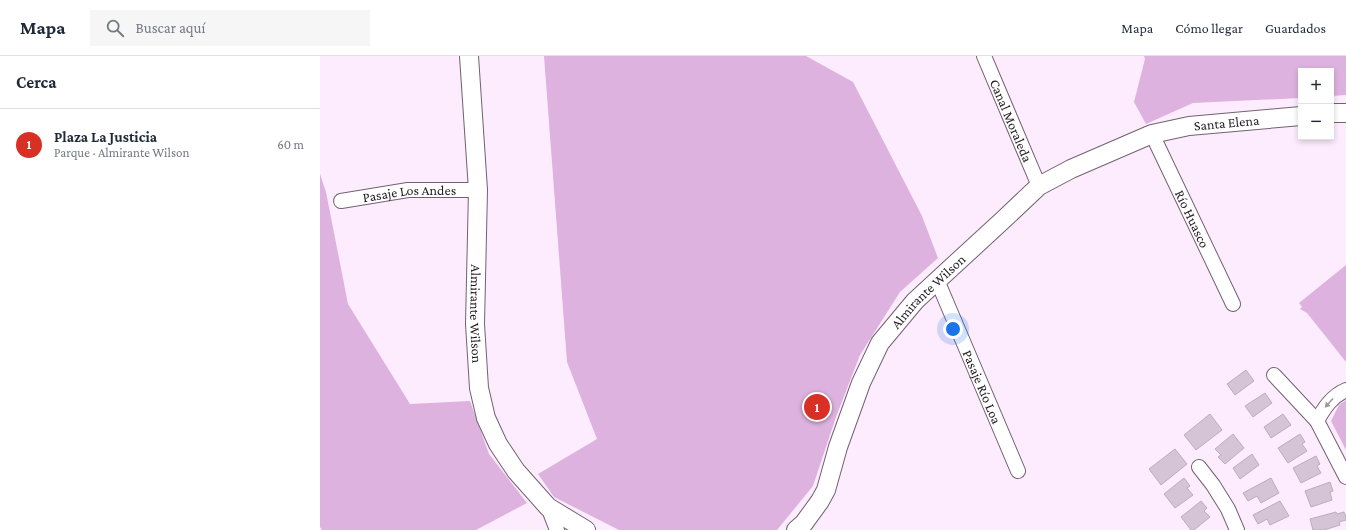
<!DOCTYPE html>
<html lang="es">
<head>
<meta charset="utf-8">
<style>
  body { margin:0; font-family:"Crimson Pro",serif; background:#f6f6f7; color:#1f2937 }
  .controls { position:absolute; right:12px; top:12px; display:grid; overflow:hidden; border-radius:0px; box-shadow:0 2px 6px #0003 }
  .controls button { width:36px; height:36px; display:grid; place-items:center; padding:0; border:0; border-bottom:1px solid #e0e1e3; background:#fff; color:#1f2937; font:20px sans-serif }
  .you { position:absolute; left:633px; top:273px; width:14px; height:14px; margin:-10px; border:3px solid #fff; border-radius:50%; background:#1a73e8; box-shadow:0 0 0 6px #1a73e833 }
  .badge { display:grid; place-items:center; width:26px; height:26px; border-radius:50%; background:#d93025; color:#fff; font-size:13px; font-weight:700 }
  .pin { position:absolute; translate:-50% -50%; border:2px solid #fff; box-shadow:0 1px 4px #0006 }
  .list { margin:0; padding:0; list-style:none }
  h2 { display:flex; justify-content:space-between; align-items:center; height:52px; margin:0; padding:0 16px; font-size:17px }
  h2 small { font-size:13px; font-weight:400; color:#747a83 }
  .list li { display:grid; grid-template-columns:26px 1fr auto; gap:12px; align-items:center; box-sizing:border-box; height:72px; padding:0 16px; border-top:1px solid #e0e1e3 }
  .list b { display:block; font-size:15px; white-space:nowrap }
  .list p { margin:0; font-size:13px; white-space:nowrap; color:#747a83 }
  .list em { font-size:13px; font-style:normal; color:#747a83 }
  .icon { flex:none; width:22px; height:22px; fill:none; stroke:currentColor; stroke-width:2; stroke-linecap:round; stroke-linejoin:round }
  .map { position:relative; flex:none; width:1026px; height:474px; overflow:hidden }
  header { display:flex; align-items:center; gap:24px; box-sizing:border-box; height:56px; padding:0 20px; background:#fff; border-bottom:1px solid #e0e1e3 }
  header strong { font-size:19px }
  nav { display:flex; gap:22px; margin-inline-start:auto; font-size:14px }
  .search { width:280px; height:36px; background:#f6f6f7; display:flex; align-items:center; gap:10px; box-sizing:border-box; padding:0 14px; border-radius:0px; color:#747a83; font-size:15px }
  main { display:flex }
  aside { flex:1; background:#fff }
  .map>svg:first-child { display:block }
  .green { fill:#deb2df }
  .building { fill:#d4c4d5; stroke:#bcacbd }
  .lines { fill:none; stroke-linecap:round; stroke-linejoin:round }
  .minor-casing { stroke:#716271; stroke-width:16 }
  .tertiary-casing { stroke:#716271; stroke-width:20 }
  .minor { stroke:#fff; stroke-width:14 }
  .tertiary { stroke:#fff; stroke-width:18 }
  .oneway { fill:#9c999c }
  .labels { text-anchor:middle; stroke-width:3.5; stroke-linejoin:round; paint-order:stroke }
  .street-label { font-size:14px; fill:#231d23; stroke:#fff }
</style>
</head>
<body>
<header>
<strong>Mapa</strong>
<div class="search"><svg class="icon" aria-label="search" viewBox="0 0 24 24"><circle cx="10" cy="10" r="6"/><path d="M15 15l6 6"/></svg>Buscar aquí</div>
<nav><a>Mapa</a><a>Cómo llegar</a><a>Guardados</a></nav>
</header>
<main>
<aside>
<h2>Cerca<small></small></h2>
<ul class="list">
<li><span class="badge">1</span><div><b>Plaza La Justicia</b><p>Parque · Almirante Wilson</p></div><em>60 m</em></li>
</ul>
</aside>
<div class="map">
<svg width="1026" height="474" viewBox="0 0 1026 474">
  <rect width="100%" height="100%" fill="#fdecfd"/>
  <path class="green" d="M224,0h262l47,26 69,134 16,42 -38,34 -40,63 -24,62 -23,69 -36,44h-158l-65,-33 -16,-23 59,-35 -30,-77z
    M824,0h202v39l-15,1v-25h-30v27l-108,5 -47,21 -12,-22 11,-43z
    M0,118l6,18 22,112 62,100 60,-3 19,53 38,49 -51,27h-154l-2,-3z
    M1026,209v97l-39,-49 -7,-4 2,-2 -3,-4z
    M1026,344v50l-15,-29 8,-16z"/>
  <path class="building" d="M926,314l8,11 -19,14 -8,-11z
    M945,337l7,10 -19,14 -8,-11z
    M890,358l12,16 -26,20 -12,-15z
    M963,358l8,11 -20,13 -7,-11z
    M913,378l11,14 -19,16 -7,-7 3,-2 -6,-6z
    M980,378l5,8 -3,2 5,7 -19,12 -10,-15z
    M855,393l12,15 -26,21 -12,-16z
    M932,398l7,11 -19,14 -7,-11z
    M996,400l4,8 -3,2 4,7 -20,10 -8,-15z
    M864,422l6,8 -3,2 6,7 -18,13 -11,-14z
    M951,422l8,15 -18,10 -4,-7 -9,5 -5,-8z
    M1010,426l3,9 -3,1 2,8 -21,7 -6,-16z
    M881,445l6,7 -3,3 6,6 -16,13h-3l-10,-13z
    M960,445l9,15 -19,9 -3,-6 -9,5 -5,-9z
    M1016,456l1,2 7,-2 2,5v3l-7,2 1,3 -16,5h-11l-3,-11z"/>
  <g class="lines">
    <defs>
      <g id="minor">
        <path id="s1" d="M664,0l55,130"/>
        <path id="s2" d="M832,78l81,170"/>
        <path id="s3" d="M21,145l67,-11h70"/>
        <path id="s4" d="M617,224l81,191"/>
        <path d="M954,319l43,46 29,56"/>
        <path d="M997,365c7,-13 15,-25 29,-31"/>
        <path d="M879,411l14,18 15,24 9,21"/>
        <path d="M228,451l9,23"/>
      </g>
      <g id="tertiary">
        <path id="s5" d="M149,0l9,134 -3,134 4,64 7,30 12,26 18,27 32,36 38,23"/>
        <path d="M1011,57h15"/>
        <path id="s6" d="M476,474l8,-7 16,-22 6,-11 12,-43 23,-64 19,-40 35,-42 88,-81 36,-34 32,-17 81,-35 37,-8 112,-10"/>
      </g>
    </defs>
    <use href="#minor" class="minor-casing"/>
    <use href="#tertiary" class="tertiary-casing"/>
    <use href="#minor" class="minor"/>
    <use href="#tertiary" class="tertiary"/>
  </g>
  <defs><path id="oneway-solid" d="M-6-.8H1V-3.2L6.5 0L1 3.2V.8H-6Z"/></defs>
  <use class="oneway" href="#oneway-solid" transform="translate(1009 347) rotate(132)"/>
  <g class="labels">
    <g class="street-label">
      <text dy="5" stroke="none"><textPath href="#s1" startOffset="70">Canal Moraleda</textPath></text>
      <text dy="5" stroke="none"><textPath href="#s6" startOffset="631">Santa Elena</textPath></text>
      <text dy="5" stroke="none"><textPath href="#s3" startOffset="69">Pasaje Los Andes</textPath></text>
      <text dy="5" stroke="none"><textPath href="#s2" startOffset="94">Río Huasco</textPath></text>
      <text dy="5" stroke="none"><textPath href="#s6" startOffset="278">Almirante Wilson</textPath></text>
      <text dy="5" stroke="none"><textPath href="#s5" startOffset="258">Almirante Wilson</textPath></text>
      <text dy="5" stroke="none"><textPath href="#s4" startOffset="116">Pasaje Río Loa</textPath></text>
    </g>
  </g>
</svg>
<div class="controls">
<button>+</button>
<button>−</button>
</div>
<div class="you"></div>
<div class="pin badge" style="left:497px;top:351px">1</div>
</div>
</main>
</body>
</html>
